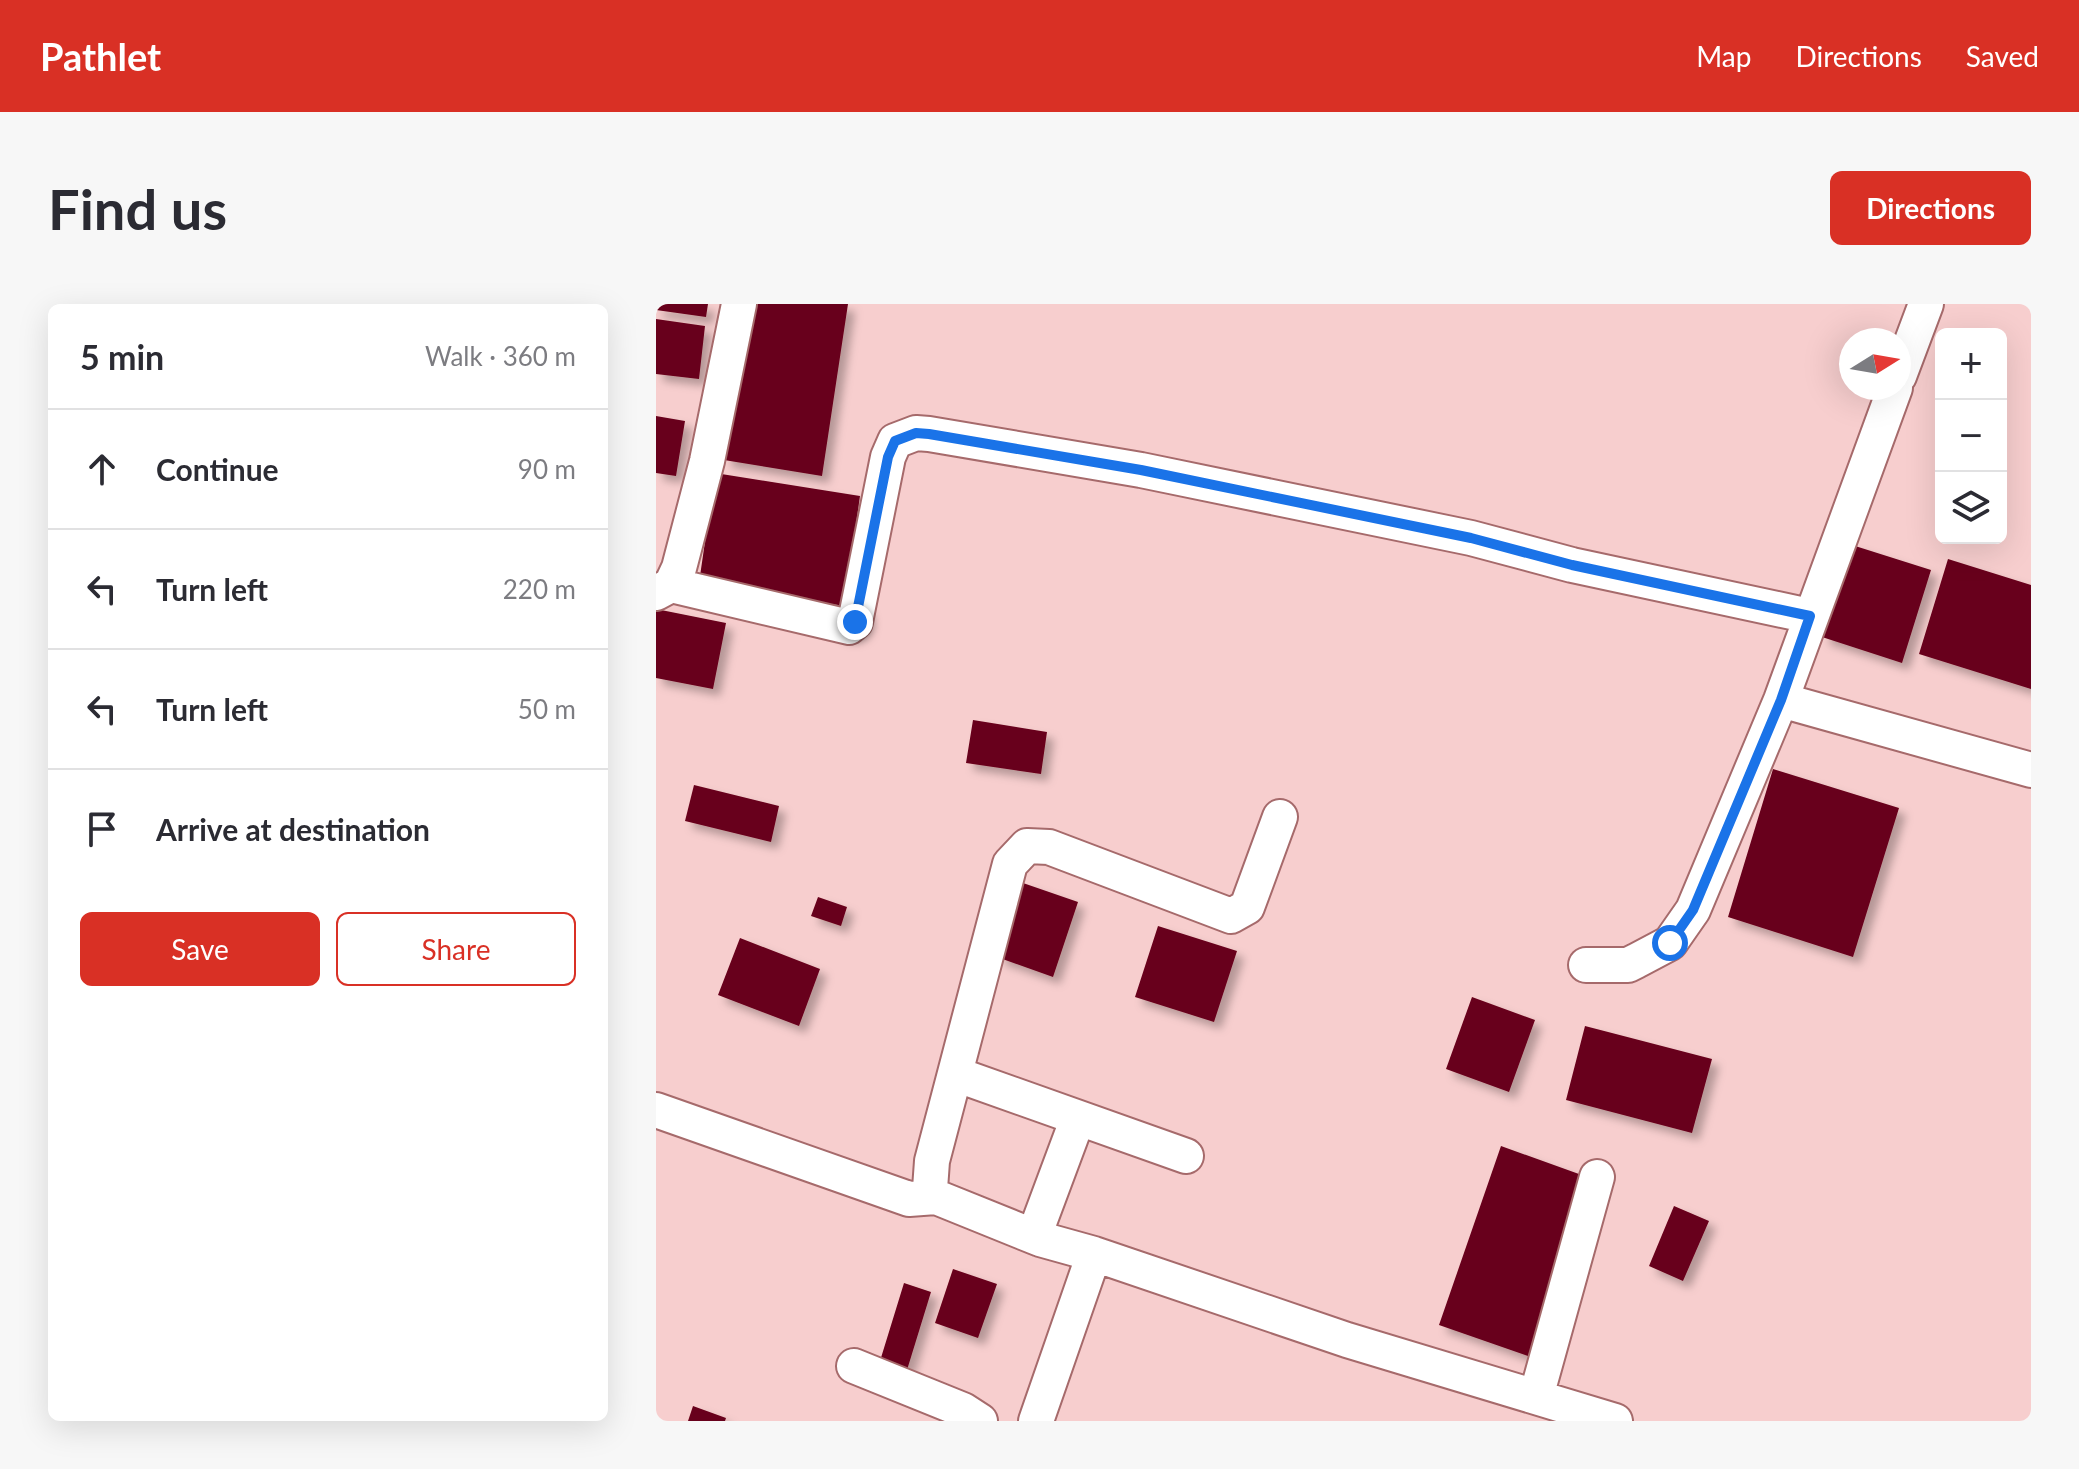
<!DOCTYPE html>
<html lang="en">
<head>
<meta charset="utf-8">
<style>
  body { margin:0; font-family:Lato,sans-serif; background:#f7f7f7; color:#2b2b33 }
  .controls { position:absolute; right:24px; top:24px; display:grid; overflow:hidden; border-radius:12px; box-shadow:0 8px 32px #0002 }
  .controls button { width:72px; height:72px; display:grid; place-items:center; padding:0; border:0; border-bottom:2px solid #e1e1e2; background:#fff; color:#2b2b33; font:40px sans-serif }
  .compass { position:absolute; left:1183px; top:24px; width:72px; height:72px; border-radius:50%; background:#fff; box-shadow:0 8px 32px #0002; rotate:79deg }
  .stop { position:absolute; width:24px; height:24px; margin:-18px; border:6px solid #1a73e8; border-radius:50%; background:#fff }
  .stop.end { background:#1a73e8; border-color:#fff; box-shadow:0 2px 8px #0008 }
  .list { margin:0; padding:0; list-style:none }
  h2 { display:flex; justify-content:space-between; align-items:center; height:104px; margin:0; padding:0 32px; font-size:34px }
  h2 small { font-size:26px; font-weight:400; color:#7c7c81 }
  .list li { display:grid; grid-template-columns:52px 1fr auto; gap:24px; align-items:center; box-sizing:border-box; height:120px; padding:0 32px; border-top:2px solid #e1e1e2 }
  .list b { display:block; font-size:30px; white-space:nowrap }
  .list em { font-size:26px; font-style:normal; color:#7c7c81 }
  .actions { display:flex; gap:16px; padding:24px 32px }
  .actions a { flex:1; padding:18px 0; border:2px solid #d93025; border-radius:12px; text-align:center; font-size:28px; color:#d93025 }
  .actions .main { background:#d93025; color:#fff }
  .icon { flex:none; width:44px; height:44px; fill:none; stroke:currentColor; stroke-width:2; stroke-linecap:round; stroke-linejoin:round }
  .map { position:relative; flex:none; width:1375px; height:1117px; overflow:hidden; border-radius:12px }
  header { display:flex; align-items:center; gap:48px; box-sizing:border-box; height:112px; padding:0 40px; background:#d93025; color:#fff }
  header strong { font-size:38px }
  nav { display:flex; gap:44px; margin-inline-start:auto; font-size:28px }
  .intro { display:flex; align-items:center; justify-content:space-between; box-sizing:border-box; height:192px; padding:0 48px }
  h1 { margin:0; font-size:56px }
  .button { padding:20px 36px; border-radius:12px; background:#d93025; color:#fff; font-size:28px; font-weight:700 }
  main { display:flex; gap:48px; padding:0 48px }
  aside { flex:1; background:#fff; border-radius:12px; box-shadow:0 8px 32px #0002 }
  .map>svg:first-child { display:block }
  .building { fill:#68051b; filter:url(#shadow) }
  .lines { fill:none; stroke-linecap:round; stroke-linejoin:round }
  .minor-casing { stroke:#a66a6b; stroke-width:38 }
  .minor { stroke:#fff; stroke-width:34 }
  .route { stroke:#1a73e8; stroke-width:10 }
</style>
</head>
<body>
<header>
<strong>Pathlet</strong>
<nav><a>Map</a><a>Directions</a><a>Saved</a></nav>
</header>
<div class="intro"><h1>Find us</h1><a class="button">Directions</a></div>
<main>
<aside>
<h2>5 min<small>Walk · 360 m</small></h2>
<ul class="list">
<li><svg class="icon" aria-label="ahead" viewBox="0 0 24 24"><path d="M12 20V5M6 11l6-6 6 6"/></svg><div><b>Continue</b></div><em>90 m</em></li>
<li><svg class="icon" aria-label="left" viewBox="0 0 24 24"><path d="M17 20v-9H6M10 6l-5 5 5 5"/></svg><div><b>Turn left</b></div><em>220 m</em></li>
<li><svg class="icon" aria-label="left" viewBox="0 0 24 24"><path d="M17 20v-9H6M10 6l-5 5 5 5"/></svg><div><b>Turn left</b></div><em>50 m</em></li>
<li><svg class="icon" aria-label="arrive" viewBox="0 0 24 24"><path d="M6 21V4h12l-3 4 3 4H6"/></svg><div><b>Arrive at destination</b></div></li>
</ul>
<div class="actions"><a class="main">Save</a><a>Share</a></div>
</aside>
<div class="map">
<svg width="1375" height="1117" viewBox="0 0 1375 1117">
  <defs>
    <filter id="shadow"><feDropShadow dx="7" dy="7" stdDeviation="4" flood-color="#0004"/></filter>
  </defs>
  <rect width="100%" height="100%" fill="#f7cece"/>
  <path class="building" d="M0,0h52l-2,13 -50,-7z
    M92,0h100l-26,172 -98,-16z
    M0,15l49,7 -6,53 -43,-5z
    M0,112l29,5 -9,55 -20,-3z
    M59,169l145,23 -16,110 -145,-23z
    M1196,241l79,25 -29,93 -80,-26z
    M1292,255l83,26v104l-112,-35z
    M0,305l70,14 -13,66 -57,-11z
    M317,416l74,12 -6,42 -75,-11z
    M1117,465l126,39 -46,149 -125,-40z
    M38,481l85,21 -8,36 -86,-21z
    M367,579l55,19 -25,75 -56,-20z
    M162,593l29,10 -6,19 -30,-10z
    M502,622l79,25 -23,71 -79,-25z
    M84,634l80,31 -21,57 -81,-31z
    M816,693l63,23 -26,72 -63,-23z
    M929,722l127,33 -20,74 -126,-33z
    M845,842l89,32 -62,178 -89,-31z
    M1018,902l35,15 -26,60 -34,-15z
    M297,965l44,15 -19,54 -43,-15z
    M248,979l27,9 -24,78 -27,-9z
    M37,1102l33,12 -1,3h-37z"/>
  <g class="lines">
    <defs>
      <path id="minor" d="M1243,72l27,-72
        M15,281l178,42 6,-5 33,-165 7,-16 21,-8 13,1 212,36 330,68 101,27 238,51
        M0,289l15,-8 8,-17 28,-107 32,-157
        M1125,396l250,70
        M624,513l-33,90 -16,9 -182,-69 -22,-1 -17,18 -78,297 -2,28 6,8 104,42 54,15 253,86 268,81
        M930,661h42l8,-4 34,-18 23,-33 88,-210 114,-312
        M299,770l231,82
        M0,806l253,89 27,-2
        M378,932l44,-118
        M198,1062l109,44 17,11
        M880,1093l61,-220
        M380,1117l58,-167"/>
    </defs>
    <use href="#minor" class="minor-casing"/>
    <use href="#minor" class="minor"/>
  </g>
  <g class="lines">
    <path class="route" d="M199,318l33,-165 7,-16 21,-8 13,1 212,36 330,68 101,27 238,51 -29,84 -88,210 -23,33"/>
  </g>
</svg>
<div class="controls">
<button>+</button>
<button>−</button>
<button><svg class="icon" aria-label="layers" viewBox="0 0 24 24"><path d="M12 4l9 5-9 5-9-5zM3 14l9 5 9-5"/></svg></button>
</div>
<svg class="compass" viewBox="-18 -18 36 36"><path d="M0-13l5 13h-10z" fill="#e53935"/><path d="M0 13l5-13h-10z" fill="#7c7c81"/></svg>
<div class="stop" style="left:1014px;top:639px"></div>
<div class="stop end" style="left:199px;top:318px"></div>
</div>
</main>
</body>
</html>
